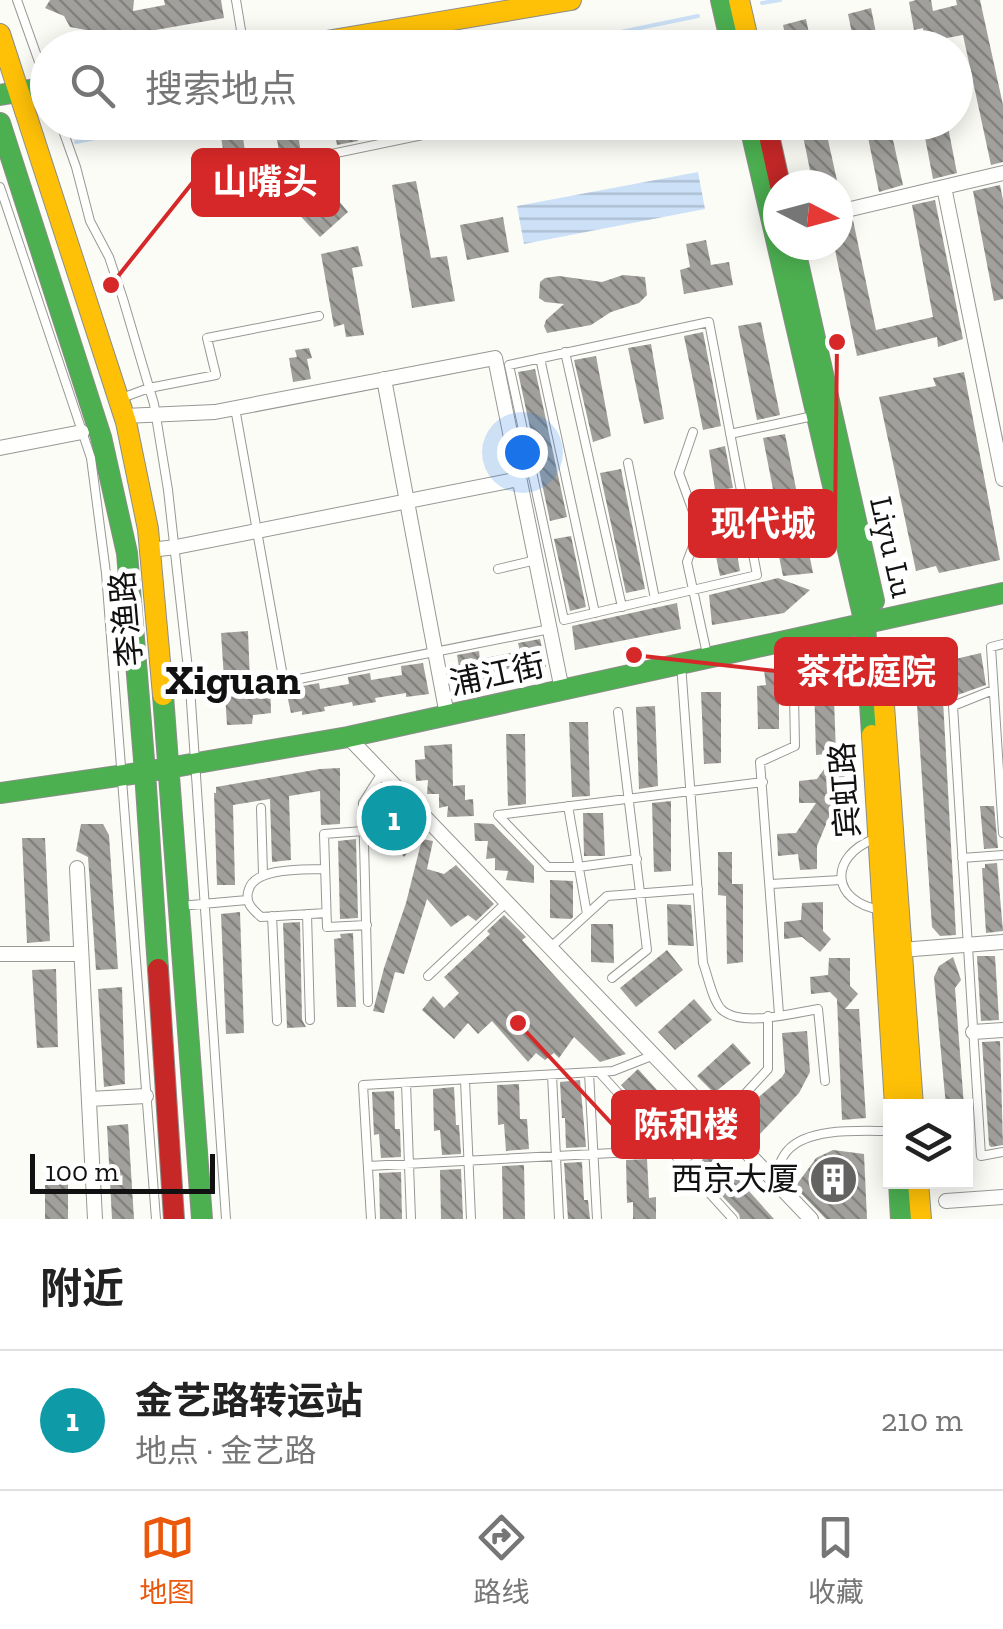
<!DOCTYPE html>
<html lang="zh">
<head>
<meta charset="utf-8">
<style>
  body { margin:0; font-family:"Zilla Slab","Noto Sans SC",serif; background:#f2f2f2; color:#222 }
  .controls { position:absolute; right:30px; bottom:30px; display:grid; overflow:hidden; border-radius:0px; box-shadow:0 5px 25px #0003 }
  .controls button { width:90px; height:90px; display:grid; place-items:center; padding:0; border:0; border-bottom:2px solid #e0e0e0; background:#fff; color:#222; font:50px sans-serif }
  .compass { position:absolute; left:763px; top:170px; width:90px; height:90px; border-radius:50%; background:#fff; box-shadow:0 5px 25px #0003; rotate:96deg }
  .scale { position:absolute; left:30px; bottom:25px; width:185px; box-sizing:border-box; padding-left:10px; border:5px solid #111; border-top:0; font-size:28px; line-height:35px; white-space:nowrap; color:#111; -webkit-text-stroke:8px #fff; paint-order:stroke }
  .you { position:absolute; left:522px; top:452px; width:35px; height:35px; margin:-25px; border:8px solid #fff; border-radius:50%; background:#1a73e8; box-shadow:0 0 0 15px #1a73e833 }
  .badge { display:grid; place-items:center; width:65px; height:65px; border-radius:50%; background:#ea580c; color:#fff; font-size:32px; font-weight:700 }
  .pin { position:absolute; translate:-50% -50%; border:5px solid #fff; box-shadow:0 2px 10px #0006 }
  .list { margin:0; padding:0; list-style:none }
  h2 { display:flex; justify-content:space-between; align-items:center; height:130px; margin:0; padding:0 40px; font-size:42px }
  h2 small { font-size:32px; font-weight:400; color:#767676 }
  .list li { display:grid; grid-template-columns:65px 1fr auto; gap:30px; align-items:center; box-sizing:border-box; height:140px; padding:0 40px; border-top:2px solid #e0e0e0 }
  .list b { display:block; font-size:38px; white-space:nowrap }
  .list p { margin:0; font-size:32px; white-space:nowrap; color:#767676 }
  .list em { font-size:32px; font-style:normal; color:#767676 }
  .icon { flex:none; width:55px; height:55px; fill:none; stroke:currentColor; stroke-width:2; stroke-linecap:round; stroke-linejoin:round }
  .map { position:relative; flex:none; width:1003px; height:1219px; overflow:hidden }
  .search { position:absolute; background:#fff; box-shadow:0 5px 25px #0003; left:30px; right:30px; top:30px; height:110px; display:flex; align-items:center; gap:25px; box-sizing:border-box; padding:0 35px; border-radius:55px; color:#767676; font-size:38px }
  .sheet { height:270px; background:#fff }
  nav { display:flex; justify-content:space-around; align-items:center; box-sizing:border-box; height:140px; border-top:2px solid #e0e0e0; background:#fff; font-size:28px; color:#767676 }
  nav a { display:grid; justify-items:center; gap:5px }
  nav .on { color:#ea580c }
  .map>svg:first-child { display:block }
  .water { fill:url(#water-rules) }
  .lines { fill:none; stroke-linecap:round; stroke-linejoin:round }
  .stream { stroke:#cce1f7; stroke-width:4 }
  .building { fill:url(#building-back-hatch) }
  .lane-casing { stroke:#979795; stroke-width:10 }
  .street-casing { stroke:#979795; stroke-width:16 }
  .fast-casing { stroke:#8d8d8b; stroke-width:22 }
  .slow-casing { stroke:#8d8d8b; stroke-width:22 }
  .jam-casing { stroke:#8d8d8b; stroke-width:22 }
  .lane { stroke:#fffffe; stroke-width:8 }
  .street { stroke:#fffffe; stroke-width:14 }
  .fast { stroke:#4caf50; stroke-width:20 }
  .slow { stroke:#ffc107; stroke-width:20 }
  .jam { stroke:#c62828; stroke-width:20 }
  .labels { text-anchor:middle; stroke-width:10; stroke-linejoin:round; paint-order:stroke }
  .street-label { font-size:32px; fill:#111; stroke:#fff }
  .poi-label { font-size:32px; fill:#111; stroke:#fff; text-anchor:end }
  .district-label { font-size:42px; font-weight:bold; fill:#111; stroke:#fff }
  .leader { fill:none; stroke:#d62828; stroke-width:4 }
  .callout-dot { fill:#d62828; stroke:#fff; stroke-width:4 }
  .callout { fill:#d62828; stroke:#d62828; stroke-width:4 }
  .callout-label { font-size:35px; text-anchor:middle; font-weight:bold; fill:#fff }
</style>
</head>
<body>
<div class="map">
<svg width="1003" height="1219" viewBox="0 0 1003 1219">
  <defs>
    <pattern id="water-rules" width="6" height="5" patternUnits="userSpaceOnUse" patternTransform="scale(2.5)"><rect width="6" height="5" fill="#cce1f7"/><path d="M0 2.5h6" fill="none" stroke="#aec0d3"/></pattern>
    <pattern id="building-back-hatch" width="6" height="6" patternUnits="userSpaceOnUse" patternTransform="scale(2.5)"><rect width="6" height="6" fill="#a1a09c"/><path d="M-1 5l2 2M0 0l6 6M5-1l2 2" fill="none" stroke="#82817e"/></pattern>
  </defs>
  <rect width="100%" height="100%" fill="#fcfcf7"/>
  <path class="water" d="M698,172l7,37 -181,35 -7,-38z"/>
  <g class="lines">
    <path class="stream" d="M762,3l18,-3
      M543,48l155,-32
      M76,142l97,-20"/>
  </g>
  <path class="building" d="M50,0h84l-1,11 32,-6 -1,-5h57l3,18 -120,21 -13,-8 -21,-4 -6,-11 -19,-8z
    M916,0h15l2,11 24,-6 -1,-5h24l23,105v57l-12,3 -28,-130 -38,7 -2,-14 -9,2 -5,-28z
    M871,8l8,40h-24l-7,-34z
    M806,19l6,29h-24l-5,-23z
    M700,31l3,17h-23l-2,-13z
    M274,122h22l5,31 -21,4z
    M333,122h22l3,19 -21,4z
    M814,122h10l14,63h-25l-12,-59z
    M865,122h24l14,63 -24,7z
    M922,122h25l10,51 -24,6z
    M241,125l6,39 -21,5 -6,-39z
    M320,178l28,34 -28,25 -31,-33z
    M416,181l15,77 16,-2 8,45 -43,7 -20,-123z
    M1000,185l3,15v99l-9,2 -21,-110z
    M935,200l28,139 -25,8 -1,-10 -80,19 -23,-111h4v-23l15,-2 23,110 57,-13 -21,-112z
    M503,217l6,35 -42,8 -7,-35z
    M706,240l5,25 18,-3 4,23 -49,9 -4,-24 10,-3 -4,-23z
    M358,246l5,20 -11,2 12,67 -18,2 -2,-13 -10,3 -13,-73z
    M623,275l22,2 2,18 -8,8 -28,9 -20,13 -44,8 -3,-7 2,-6 18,-16 -19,-2 -6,-4 1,-16 5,-4 14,-2 43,6z
    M761,322l19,93 -23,5 -19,-94z
    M703,332l18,94 -18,4 -19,-94z
    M651,344l13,75 -20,5 -16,-76z
    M309,348l3,10 -5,1 4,20 -18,3 -4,-24 8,-1 -2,-7z
    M596,356l15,80 -18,6 -19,-82z
    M535,369l32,148 -17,4 -32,-149z
    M964,372l36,188 -61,13 -3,-7 -20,5 -37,-174 57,-11 -3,-8z
    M785,434l28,139 -30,3 -12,-59 7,-2 -15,-77z
    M725,446l8,42 -7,1 14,82 -20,5 -16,-78 12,-2 -7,-46z
    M621,469l24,120 -19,4 -26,-120z
    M571,536l15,71 -16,4 -16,-72z
    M778,578l32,12 -26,23 -72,12 -3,-30z
    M677,603l4,26 -106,21 -3,-24z
    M248,631l2,51h20l1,31 -18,2 -1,9 -25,1 -6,-92z
    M540,639l6,28 -23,3 -1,-4 -38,8 1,7 -23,4 -5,-30 22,-4 1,8 40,-8 -2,-8z
    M981,653l5,32 -43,15 13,235 -16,1 -8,-9 -16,-237 18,-26z
    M423,663l6,31 -23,3v-4l-31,5 1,4 -23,4 -1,-4 -28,5 1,4 -23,4v-4l-11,2 -4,-18 11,-2 -1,-6 22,-4 1,6 29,-5 -1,-7 22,-4 1,7 31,-5 -1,-9z
    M831,663v10l2,-1 3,81 -20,2 -2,-75 -35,4v45h-21l-1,-43 9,-1 -2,-15z
    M701,692h20v71l-17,1z
    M655,706l3,80 -19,3 -3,-82z
    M569,722h19l2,74 -18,1z
    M506,734h19l1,70 -18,2z
    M452,744l1,42 12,-1v15l8,-1 1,17 -27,1 1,-11 -9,2v-14h-12l1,-14 -12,1 -1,-21 10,-1 -1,-13z
    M827,765l18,10 -7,18v23l-9,1 -12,29v23l-17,1 -2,-16 -20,2 -1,-22 19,-1 20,-30h-17v-22l18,-2z
    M340,768v56l-19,1 -1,-34 -31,5 2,64 -19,2 -2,-63 -37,6 2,80h-18l-3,-92h2v-6l104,-18z
    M380,790l42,44 -18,23 -12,-13 7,-7 -28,-31z
    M671,801v70l-17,1 -2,-69z
    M980,806h14l4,42 -14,1z
    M583,813h20l2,43h-21z
    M474,823l19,1 41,42v17l-28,-3 2,-9 -13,-1v-12l-9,1 2,-18h-13z
    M81,824h22l6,11 9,134 -22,1 -8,-113 -12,-6z
    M22,838h23l5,103 -23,2z
    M356,839l2,79 -18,1 -2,-78z
    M422,839l11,2 -6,28 17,5 12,-9 38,39 -18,17 -8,-6 -17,12 -24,-28 -23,75 -9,-2 -11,41 -11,-2 11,-43 22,-65z
    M718,852h14v32h11v78l-16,2 -1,-68 -8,-1z
    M997,863l6,68 -17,2 -4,-65h3v-4z
    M550,880l23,1v36l-2,2 -21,-1z
    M823,902v29l8,8 -11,13 -18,-15 -18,2v-17l17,-2 1,-17z
    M667,904l24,1 3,41 -26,-1z
    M240,912l4,121 -18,1 -5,-120z
    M504,915l22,22 -4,3 104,114 -26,8 -26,-25 -15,21 -5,-5 -9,7 -9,-7 -8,9 -36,-41 -14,13 -10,-11 -14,16 -32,-29 11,-14 11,12 15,-15 -15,-16 46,-43 -3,-3z
    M300,922l2,98 4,7 -19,1 -4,-105z
    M591,924h22l1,39 -23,-1z
    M353,933l3,74h-19l-3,-68 7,-1 -1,-4z
    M667,950l16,20 -47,37 -16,-19z
    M977,956h18l4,64 -18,1z
    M953,957l8,23 -6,8 9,118h-18l-12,-129 5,-11z
    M829,958h21v28l8,8 -13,15h14l7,109 -24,2 -5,-121 -7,-7 -19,2 -1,-17 18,-2z
    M56,969l2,78 -21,1 -5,-78z
    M122,987l3,97 -21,3 -6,-98z
    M694,999l18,21 -37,30 -17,-18z
    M807,1031l3,41 -11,21 -41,43 -18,-23 42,-36 3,-5 -3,-39z
    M1000,1041l3,104 -12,2 -2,-2 -7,-103z
    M733,1043l18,20 -37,30 -17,-17z
    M638,1069l58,64 -16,16 -59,-64z
    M580,1080l6,67 -20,1 -1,-30h-3l-2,-36z
    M519,1084l1,35h7l2,30 -23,2 -2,-27 -6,1 -1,-40z
    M454,1087l2,38h3l2,29 -19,1 -2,-25 -6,1 -1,-42z
    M394,1091l1,38h5l1,28 -20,1 -2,-24 -5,1 -2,-43z
    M128,1124l6,95h-22l-5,-93z
    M712,1150l62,69h-34l-1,-5 -44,-47z
    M833,1150l31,4 3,65h-41l-31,-32 21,-29z
    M647,1159l2,39 7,-1v22h-23v-17l-6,1 -1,-43z
    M582,1162l2,38h4l2,19h-22l-4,-56z
    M524,1165l1,54h-22l-1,-53z
    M461,1169l2,50h-22l-1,-49z
    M401,1172l1,47h-22l-1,-46z
    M68,1175v44h-23v-43z"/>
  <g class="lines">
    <defs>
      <path id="lane" d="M17,0l31,87
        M236,0l8,48
        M956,69c6,9 4,16 0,26
        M60,122l16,45 14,54 19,36 14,42 31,105 14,86 22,197 36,532
        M231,175l254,-53
        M0,187l91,271 15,115 50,646
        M709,322l48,253 -193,45 -55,-255z
        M565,352l57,255
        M540,358l55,255
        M119,399l30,-11 67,-13 -9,-37 112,-22
        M235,408l49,274 266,-53
        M693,432l-14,41 16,44 -2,29 -6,16 20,92
        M730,434l83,-18
        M628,463l27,136
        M498,569l38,-9
        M1003,644l-12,3 12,186
        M681,664l22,299c5,13 9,36 18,46 19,19 73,4 97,0l7,72
        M993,690l-40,16 28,450 22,-4
        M568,806l19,108
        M261,808l2,66
        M498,815l265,-33
        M498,815l50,52h30l59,-8
        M363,831l-39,3 3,93 40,-2
        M874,839c-46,18 -43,63 7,71
        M962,858l41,-3
        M324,869c-20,1 -68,-2 -75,20 -5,13 3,20 12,28l65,-4
        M771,884l70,-4
        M180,906l67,-6
        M307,914l3,106
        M272,916l5,105
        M550,948l57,-52 91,-7
        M428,976l79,-74
        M612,978l35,-28 -29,-238
        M368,1002l-5,-199 19,-30
        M779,1014l-19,-252 35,-16 -1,-52
        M599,1072l134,147
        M589,1073l8,146
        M552,1075l7,144
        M465,1080l6,139
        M406,1083l5,136
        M733,1107l35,-38v-53
        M682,1163l38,-39
        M368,1166l303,-16
        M773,1179c4,-9 8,-22 15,-29 21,-23 73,-19 102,-19
        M371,1219l-8,-134 250,-14 41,-16"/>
      <path id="street" d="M944,187l59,292
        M838,212l165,-39
        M384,379l63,336
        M124,416l91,-4 280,-54 67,332
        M0,448l82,-16
        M150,550l26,-3 343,-68
        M348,737l463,482
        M77,868l18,351
        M901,950l102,-8
        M0,954h81
        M973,1032l30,-2
        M89,1099l57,-3
        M946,1201l57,-4"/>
      <path id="fast" d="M721,0l11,48
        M0,95l48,-8
        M749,122l116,502 7,111
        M0,123l101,314 26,116 18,219 13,197
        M794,245l80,356
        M163,695l39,524
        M0,793l145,-21 203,-35 655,-144
        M899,1182l2,37"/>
      <path id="slow" d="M739,0l11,48
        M0,34l126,388 22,107 15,166
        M285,48l286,-48
        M880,650l33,456
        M872,735l23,371
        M918,1182l3,37"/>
      <path id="jam" d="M766,122l14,63
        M158,969l16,250"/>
    </defs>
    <use href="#lane" class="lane-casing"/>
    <use href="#street" class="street-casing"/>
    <use href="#fast" class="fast-casing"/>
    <use href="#slow" class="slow-casing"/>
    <use href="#jam" class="jam-casing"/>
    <use href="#lane" class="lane"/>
    <use href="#street" class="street"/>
    <use href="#fast" class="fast"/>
    <use href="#slow" class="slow"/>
    <use href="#jam" class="jam"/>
  </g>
  <defs>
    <symbol id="building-disc" viewBox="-11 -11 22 22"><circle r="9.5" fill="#636362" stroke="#fff"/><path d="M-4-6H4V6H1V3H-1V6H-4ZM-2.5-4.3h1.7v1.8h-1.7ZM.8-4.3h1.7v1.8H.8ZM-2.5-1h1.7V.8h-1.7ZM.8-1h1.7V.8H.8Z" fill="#fff"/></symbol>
  </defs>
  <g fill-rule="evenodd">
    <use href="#building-disc" x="806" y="1152" width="55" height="55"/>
  </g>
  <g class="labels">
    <g class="street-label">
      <text transform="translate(892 547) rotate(77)" y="11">Liyu Lu</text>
      <text transform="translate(126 619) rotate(-95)" y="11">李渔路</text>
      <text transform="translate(497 674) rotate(-12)" y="11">浦江街</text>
      <text transform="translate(845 790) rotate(-94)" y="11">宾虹路</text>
    </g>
    <g class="poi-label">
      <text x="799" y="1190">西京大厦</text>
    </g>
    <g class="district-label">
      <text x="233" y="694">Xiguan</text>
    </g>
  </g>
  <path class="leader" d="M111 285L193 182M837 342L835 523M634 655L776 671M518 1023L613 1125"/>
  <g class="callout-dot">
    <circle cx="111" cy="285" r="10"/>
    <circle cx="837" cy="342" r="10"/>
    <circle cx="634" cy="655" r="10"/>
    <circle cx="518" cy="1023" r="10"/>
  </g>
  <g class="callout">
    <rect x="193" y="150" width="145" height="65" rx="10"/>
    <rect x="690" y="491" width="145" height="65" rx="10"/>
    <rect x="776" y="639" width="180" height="65" rx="10"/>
    <rect x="613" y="1092" width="145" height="65" rx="10"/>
  </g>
  <g class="callout-label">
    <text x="265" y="194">山嘴头</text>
    <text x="763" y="536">现代城</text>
    <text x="866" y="684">茶花庭院</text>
    <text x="686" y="1137">陈和楼</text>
  </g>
</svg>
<div class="controls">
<button><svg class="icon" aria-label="layers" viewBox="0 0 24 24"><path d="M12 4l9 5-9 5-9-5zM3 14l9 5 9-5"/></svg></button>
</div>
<svg class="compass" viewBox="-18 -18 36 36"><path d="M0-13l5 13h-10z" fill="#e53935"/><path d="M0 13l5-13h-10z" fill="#767676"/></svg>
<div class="scale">100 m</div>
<div class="you"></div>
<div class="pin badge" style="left:394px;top:818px;background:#0f9aa8">1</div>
<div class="search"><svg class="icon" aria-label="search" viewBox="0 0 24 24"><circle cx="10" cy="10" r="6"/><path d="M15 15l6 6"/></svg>搜索地点</div>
</div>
<section class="sheet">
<h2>附近<small></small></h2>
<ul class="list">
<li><span class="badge" style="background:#0f9aa8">1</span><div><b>金艺路转运站</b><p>地点 · 金艺路</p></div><em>210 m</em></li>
</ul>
</section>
<nav>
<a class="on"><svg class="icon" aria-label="map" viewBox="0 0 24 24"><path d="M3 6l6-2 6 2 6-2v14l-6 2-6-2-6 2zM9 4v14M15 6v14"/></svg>地图</a>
<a><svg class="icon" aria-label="directions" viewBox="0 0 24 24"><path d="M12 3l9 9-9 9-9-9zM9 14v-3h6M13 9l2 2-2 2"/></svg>路线</a>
<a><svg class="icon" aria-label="saved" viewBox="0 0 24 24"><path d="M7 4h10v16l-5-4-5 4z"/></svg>收藏</a>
</nav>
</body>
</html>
